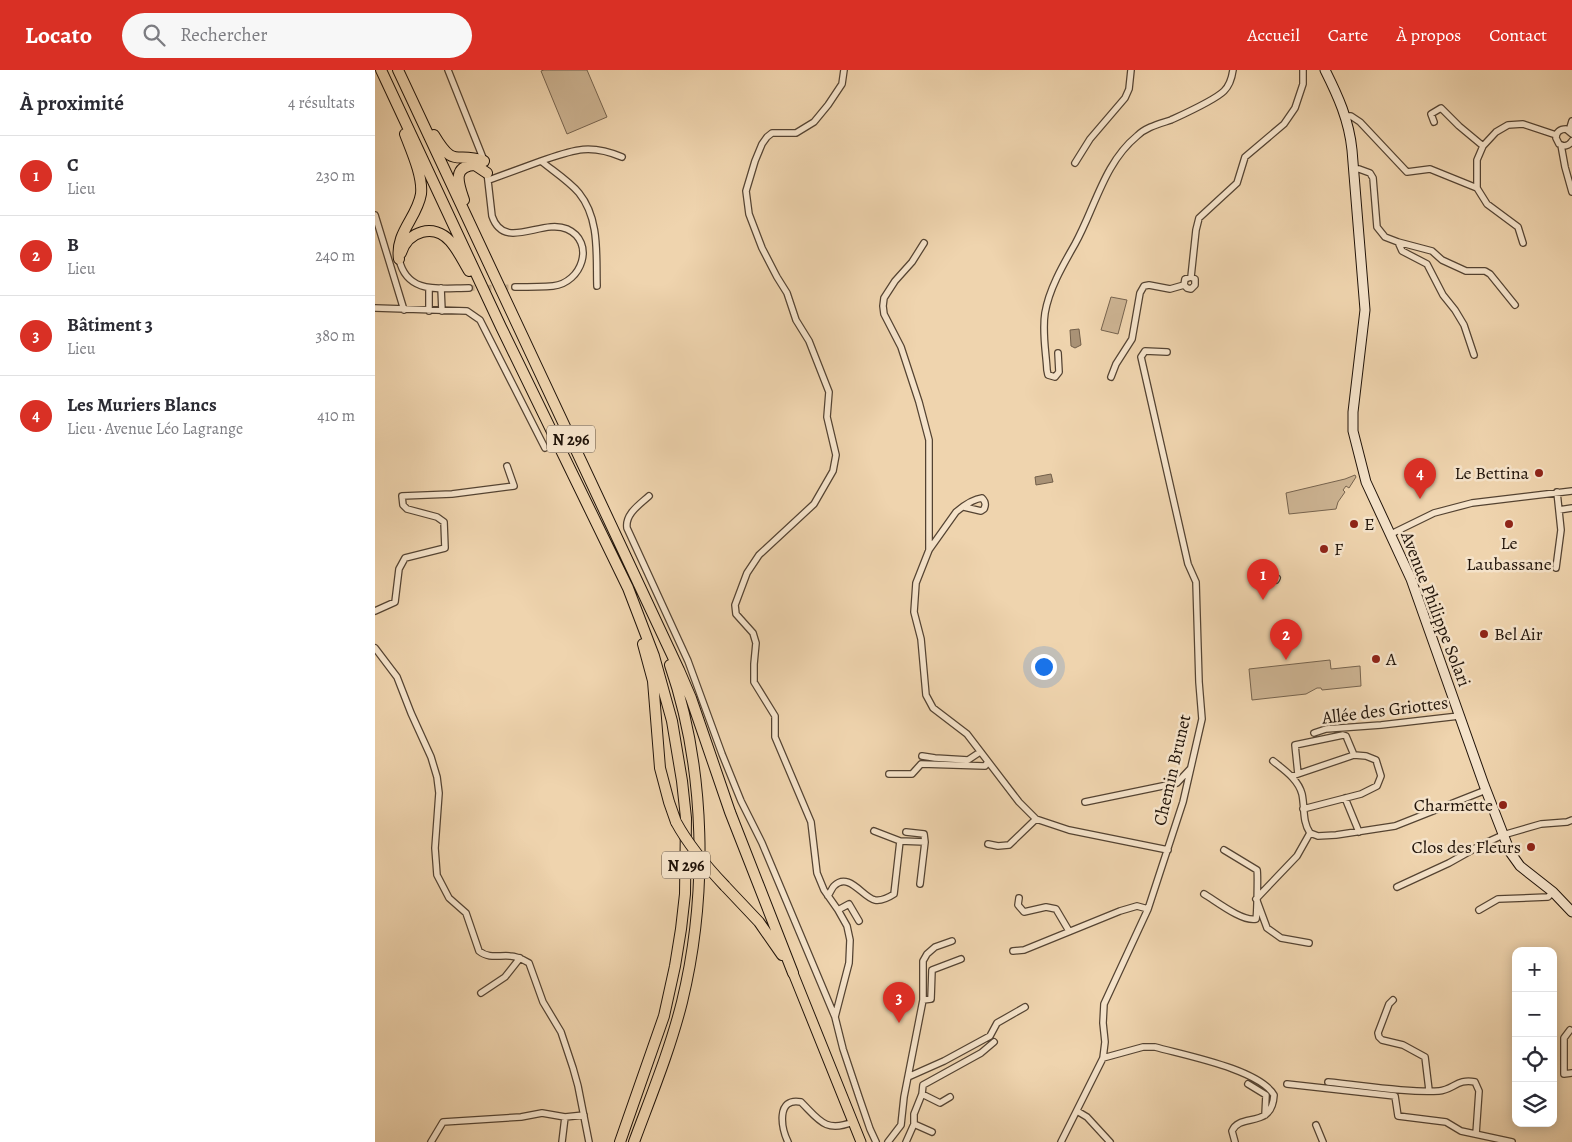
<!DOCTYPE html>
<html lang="fr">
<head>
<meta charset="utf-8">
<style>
  body { margin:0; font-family:Alegreya,serif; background:#f7f7f7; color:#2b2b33 }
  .controls { position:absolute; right:15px; bottom:15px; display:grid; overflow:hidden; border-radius:10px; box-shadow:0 2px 12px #0003 }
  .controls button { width:45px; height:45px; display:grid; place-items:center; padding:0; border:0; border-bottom:1px solid #e1e1e2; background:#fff; color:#2b2b33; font:25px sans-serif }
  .you { position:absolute; left:668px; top:596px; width:18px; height:18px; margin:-12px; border:4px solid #fff; border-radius:50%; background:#1a73e8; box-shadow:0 0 0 8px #1a73e833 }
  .badge { display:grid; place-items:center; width:32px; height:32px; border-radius:50%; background:#d93025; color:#fff; font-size:16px; font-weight:700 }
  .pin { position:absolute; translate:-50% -41px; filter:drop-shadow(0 1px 2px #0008) }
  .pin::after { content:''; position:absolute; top:26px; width:18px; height:15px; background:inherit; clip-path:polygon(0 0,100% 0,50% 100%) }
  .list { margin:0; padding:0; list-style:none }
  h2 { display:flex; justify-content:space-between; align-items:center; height:65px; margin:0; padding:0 20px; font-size:21px }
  h2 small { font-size:16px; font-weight:400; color:#7c7c81 }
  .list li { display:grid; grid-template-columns:32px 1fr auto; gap:15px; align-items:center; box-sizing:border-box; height:80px; padding:0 20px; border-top:1px solid #e1e1e2 }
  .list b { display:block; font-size:19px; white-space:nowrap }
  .list p { margin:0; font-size:16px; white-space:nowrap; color:#7c7c81 }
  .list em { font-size:16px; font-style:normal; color:#7c7c81 }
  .icon { flex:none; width:28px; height:28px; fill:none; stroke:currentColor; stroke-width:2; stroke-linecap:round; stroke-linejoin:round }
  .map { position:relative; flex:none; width:1197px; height:1072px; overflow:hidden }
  header { display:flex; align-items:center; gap:30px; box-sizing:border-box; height:70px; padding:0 25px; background:#d93025; color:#fff }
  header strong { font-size:24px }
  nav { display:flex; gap:28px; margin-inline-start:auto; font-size:18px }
  .search { width:350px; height:45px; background:#f7f7f7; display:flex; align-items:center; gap:12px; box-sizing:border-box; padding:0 18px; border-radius:28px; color:#7c7c81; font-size:19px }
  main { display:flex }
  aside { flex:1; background:#fff }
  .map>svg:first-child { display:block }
  .green { fill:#ccb392; stroke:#76634e }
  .water { fill:#a99276; stroke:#725f4a }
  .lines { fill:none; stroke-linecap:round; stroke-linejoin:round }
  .street-tunnel { stroke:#c6ad8d; stroke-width:5.5; stroke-dasharray:5.5 3; stroke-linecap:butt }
  .street-casing { stroke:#544332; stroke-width:8 }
  .secondary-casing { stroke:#201309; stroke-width:11 }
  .primary-casing { stroke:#201309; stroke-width:11 }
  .highway-casing { stroke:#201309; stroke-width:12 }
  .street { stroke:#f5e3ca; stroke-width:5.5 }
  .secondary { stroke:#f5e3ca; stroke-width:9 }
  .primary { stroke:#efd4ae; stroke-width:9 }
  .highway { stroke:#efd4ae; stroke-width:10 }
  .highway-bridge-casing { stroke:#201309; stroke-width:12; stroke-linecap:butt }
  .highway-bridge { stroke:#efd4ae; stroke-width:10 }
  .poi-dot { fill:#8f2418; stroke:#f5e3ca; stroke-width:2 }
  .labels { text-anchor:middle; stroke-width:5; stroke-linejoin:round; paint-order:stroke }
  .shield { fill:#f5e3ca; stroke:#605143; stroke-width:1 }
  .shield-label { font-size:16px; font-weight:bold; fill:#201309 }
  .poi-label { font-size:18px; fill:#201309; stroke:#f5e3ca; text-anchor:start }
  .street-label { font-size:18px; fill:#201309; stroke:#f5e3ca }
</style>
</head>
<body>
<header>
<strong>Locato</strong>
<div class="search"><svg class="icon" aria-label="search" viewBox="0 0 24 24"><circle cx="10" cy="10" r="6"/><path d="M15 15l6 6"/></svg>Rechercher</div>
<nav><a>Accueil</a><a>Carte</a><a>À propos</a><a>Contact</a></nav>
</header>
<main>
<aside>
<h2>À proximité<small>4 résultats</small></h2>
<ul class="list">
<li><span class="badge">1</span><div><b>C</b><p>Lieu</p></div><em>230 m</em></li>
<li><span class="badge">2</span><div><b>B</b><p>Lieu</p></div><em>240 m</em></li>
<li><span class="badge">3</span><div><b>Bâtiment 3</b><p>Lieu</p></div><em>380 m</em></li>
<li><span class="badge">4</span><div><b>Les Muriers Blancs</b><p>Lieu · Avenue Léo Lagrange</p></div><em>410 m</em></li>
</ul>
</aside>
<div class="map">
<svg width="1197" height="1072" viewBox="0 0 1197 1072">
  <rect width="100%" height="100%" fill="#efd4ae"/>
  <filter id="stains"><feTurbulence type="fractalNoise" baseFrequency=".004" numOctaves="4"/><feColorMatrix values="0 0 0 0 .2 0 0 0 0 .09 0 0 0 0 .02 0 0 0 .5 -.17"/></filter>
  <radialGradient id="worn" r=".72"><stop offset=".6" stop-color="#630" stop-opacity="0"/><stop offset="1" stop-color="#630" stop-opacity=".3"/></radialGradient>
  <path class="green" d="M169,0h43l20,47 -40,17 -26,-63z
    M736,227l16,3 -9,34 -17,-4z
    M980,405l1,2 -7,11 -3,-2 -3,4 2,2 -7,10 -2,7 -47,5 -3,-21 59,-14z
    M955,590l1,9 29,-3 1,20 -39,4 -1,-2h-4l-11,6 -54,6 -3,-31z"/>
  <path class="water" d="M704,259l2,16 -6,3 -4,-2 -1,-16z
    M676,404l2,8 -17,3 -1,-8z"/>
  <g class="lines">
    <path class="street-tunnel" d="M94,218l46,-1"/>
    <defs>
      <path id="street" d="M73,0l37,93
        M469,0l-2,14 -14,21 -14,17 -18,11h-24l-5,4 -5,7 -7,17 -9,30 3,23 13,34 15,29 10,16 9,27 13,21 20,51 -2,25 9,38 -3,16 -19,33 -55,51 -12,18 -12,32 1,9 17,19 3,10 -2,21v18l21,34v21l36,85 6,51 7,17 14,20 9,16 3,14 -1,23 -14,54 8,32 16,48 11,32 6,13
        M971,46h5l9,6 47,50 23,-3 47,19
        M1059,52l-3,-8 10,-6 18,18 24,20
        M1194,61l3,-10
        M1197,64l-6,-5c-6,0 -10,3 -10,9l3,6c5,3 10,2 13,-3
        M1186,75l4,22 7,25
        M166,91c32,-11 48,-18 81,-4
        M700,93l15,-24 35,-41 4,-9 2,-19
        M979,99h5l11,4 3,5 4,49 8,10 13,5 4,9 25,13 16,31 12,15 9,15 10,30
        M112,102l5,44c12,36 50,2 75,13 29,13 15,54 -14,57 -12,1 -25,1 -38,1
        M114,110l52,-19c12,10 28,20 38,32 21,26 17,62 18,93
        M0,145l29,95
        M1023,172l34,9 10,9 24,11h19l5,3 25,31
        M549,173l-12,19 -17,19 -11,17 -1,8 1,8 17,33 18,55 10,38v110
        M1148,173l-5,-16 -31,-23 -10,-16v-28l6,-14 13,-14 12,-7 15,-1 33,11
        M24,189c8,36 41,29 70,29
        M816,207l-6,2 -1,6 3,3 4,1 4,-4v-6l-4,-2 5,-47 3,-12 38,-35 8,-26 39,-33 11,-16 8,-24v-14
        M66,218l1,23
        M0,238l92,3 13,9 65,128
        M54,241v-23
        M683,283l1,19 -4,5 -7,-2 -1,-5c-1,-18 -5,-38 -2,-57 4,-24 18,-48 30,-69 20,-36 29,-81 62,-108 9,-9 22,-12 34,-16 13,-6 44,-20 53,-29 6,-6 8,-14 9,-21
        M736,307l5,-13 16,-25 8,-46 4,-7 5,-1 21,4 14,-4
        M274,426c-10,9 -24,18 -22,32l61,133 34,93 19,47 21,42 73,174
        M589,437l17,4 3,-2c2,-4 2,-7 -2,-11 -9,1 -20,9 -26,14l-27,38 -13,33 -2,29 7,27 5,56 7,13 34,26 52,68 17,17 33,11 99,20
        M1184,440l13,-2
        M1016,464l43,-21 38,-10 100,-12
        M1181,498l5,-38 -4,-38
        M901,510l1,-2
        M0,541l20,-9 4,-33 6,-11 40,-10 -1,-26 -7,-5 -30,-8 -4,-4 -1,-9 50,-2 62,-8 -7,-20
        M0,578l22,29 14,36 20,44 6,20 2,16 -4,55 2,27 12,23 17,15 13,38c10,8 20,4 31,5 7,0 14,4 19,7l14,39 18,30 12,36 5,18 11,56
        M939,663l12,-4 55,-4 78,-9
        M547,686l13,2 33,2 12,-8
        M514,704h23l9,-10 64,2 3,-4
        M923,704l-3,-29 48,-10 3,1 8,19
        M917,706l62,-21 12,1 10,4 5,16 -4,10 -16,8 -58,15
        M970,728l14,34
        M710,732l92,-19 13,-14
        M531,762l18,2 1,8
        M935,763l8,3 18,-1 59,-9 91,-36
        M525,771l25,1 -5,42
        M613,774l10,2 11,-1 27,-26
        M1022,817l52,-24 32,-18 22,-10 38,-11 26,-2 5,-2
        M829,824c12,7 38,28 52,25 1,-4 2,-45 1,-49l-33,-20
        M453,826c2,-3 4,-8 6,-10 15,-15 29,12 41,14 7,1 13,-2 19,-6l6,-53 -26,-10
        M644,828l-1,7 6,7 22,-5 10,2 13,22
        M881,829l41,-43 13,-23c-8,-12 -5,-25 -8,-39 -4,-15 -18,-24 -29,-33
        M882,831l10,27 14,10 28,5
        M463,840l11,-6 10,17
        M1104,840l19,-11 50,-2 5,-5
        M638,881l11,-1 96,-39 17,-5 11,3
        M106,923l24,-16 15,-19
        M548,930l8,-1 1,-29 29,-11
        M1018,930l-4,4 -11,29 1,4 3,3 21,5 22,12 4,33
        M1195,960l-6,8v36l8,-1
        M728,988l40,-11h12c28,8 104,22 119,48 -2,35 -34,17 -42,36l3,11
        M533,1007l36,-16 46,-25 7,-13 28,-16
        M953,1012c34,3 77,11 111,9 14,-1 19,-13 36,-9l4,9 -3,43
        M873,1014l18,11 -1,20
        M912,1014l108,12 3,20 48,6 15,9 51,11
        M547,1024l1,-9 58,-32 13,-11
        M702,1041l10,6 23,25
        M539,1054v-10l8,-20 18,9 10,-6
        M941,1055l7,17
        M56,1072l12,-20 78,-5 21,-4 23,4
        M187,1072l3,-25 19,-2
        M413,1072c-7,-14 -12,-45 13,-40 18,18 24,31 52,20
        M513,1072l13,-17 3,-28 19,-97v-39l4,-7 8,-7 17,-6
        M531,1072l8,-18 18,8
        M686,1072l42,-84 2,-16 -2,-19 1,-19 44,-95 35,-107 19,-83 -3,-37 -3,-100 -8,-18 -47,-207 4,-6 22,1"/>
      <path id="secondary" d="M950,0c13,26 24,50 27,80l13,160 -12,102v19l13,51 45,97 73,206 26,67 10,14 33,26 19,20"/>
      <path id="primary" d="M418,903l68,169"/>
      <path id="highway" d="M6,0l120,257 127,261 26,68 18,65 10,60 4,37 -1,76 -4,35 -6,37 -11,50 -44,126
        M23,0l281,600 12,28 39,114 63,161
        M59,65c21,35 21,16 50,26
        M89,130c-5,-15 -13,-34 11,-35l12,8
        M26,183c7,-22 33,-30 49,-12 8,9 13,20 19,30
        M24,189c-4,-26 18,-41 22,-65 2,-18 -10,-44 -16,-60
        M268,574l10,37 7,87 9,34 7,20
        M350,816l34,36 23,33
        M259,1072c17,-46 36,-92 48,-140 26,-107 24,-232 -12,-337"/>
    </defs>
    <use href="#street" class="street-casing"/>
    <use href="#secondary" class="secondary-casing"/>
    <use href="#primary" class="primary-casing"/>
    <use href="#highway" class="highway-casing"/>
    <use href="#street" class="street"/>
    <use href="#secondary" class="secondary"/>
    <use href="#primary" class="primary"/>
    <use href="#highway" class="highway"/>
    <defs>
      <path id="highway-bridge" d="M301,752c13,24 30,44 49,64"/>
    </defs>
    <use href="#highway-bridge" class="highway-bridge-casing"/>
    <use href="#highway-bridge" class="highway-bridge"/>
  </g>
  <g class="poi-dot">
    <circle cx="1164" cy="403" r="5"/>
    <circle cx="979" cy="454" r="5"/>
    <circle cx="1134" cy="454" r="5"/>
    <circle cx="949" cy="479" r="5"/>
    <circle cx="1109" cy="564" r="5"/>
    <circle cx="1001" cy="589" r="5"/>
    <circle cx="1128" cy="735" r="5"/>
    <circle cx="1156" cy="777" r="5"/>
  </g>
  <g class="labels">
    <g class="shield">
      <rect x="172" y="355.5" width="48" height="27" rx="4"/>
      <rect x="287" y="781.5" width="48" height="27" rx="4"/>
    </g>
    <g class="shield-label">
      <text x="196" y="375">N 296</text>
      <text x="311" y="801">N 296</text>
    </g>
    <g class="poi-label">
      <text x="1154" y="409" text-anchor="end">Le Bettina</text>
      <text x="989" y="460">E</text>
      <text x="1134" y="479" text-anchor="middle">Le<tspan x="1134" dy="21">Laubassane</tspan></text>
      <text x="959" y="485">F</text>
      <text x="1119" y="570">Bel Air</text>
      <text x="1011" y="595">A</text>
      <text x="1118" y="741" text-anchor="end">Charmette</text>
      <text x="1146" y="783" text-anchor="end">Clos des Fleurs</text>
    </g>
    <g class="street-label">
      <text transform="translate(1061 539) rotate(69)" y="6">Avenue Philippe Solari</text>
      <text transform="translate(1010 640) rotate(-7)" y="6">Allée des Griottes</text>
      <text transform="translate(797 700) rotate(-77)" y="6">Chemin Brunet</text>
    </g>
  </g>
  <rect width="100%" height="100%" filter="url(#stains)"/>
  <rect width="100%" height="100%" fill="url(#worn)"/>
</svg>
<div class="controls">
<button>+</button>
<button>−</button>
<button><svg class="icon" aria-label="locate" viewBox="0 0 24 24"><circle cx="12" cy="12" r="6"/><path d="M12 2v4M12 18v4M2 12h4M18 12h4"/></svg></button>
<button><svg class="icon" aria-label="layers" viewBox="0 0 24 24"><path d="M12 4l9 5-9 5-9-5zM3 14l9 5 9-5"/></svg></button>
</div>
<div class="you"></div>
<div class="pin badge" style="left:888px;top:530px">1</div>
<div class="pin badge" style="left:911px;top:590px">2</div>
<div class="pin badge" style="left:524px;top:953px">3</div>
<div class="pin badge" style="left:1045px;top:429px">4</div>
</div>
</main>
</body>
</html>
